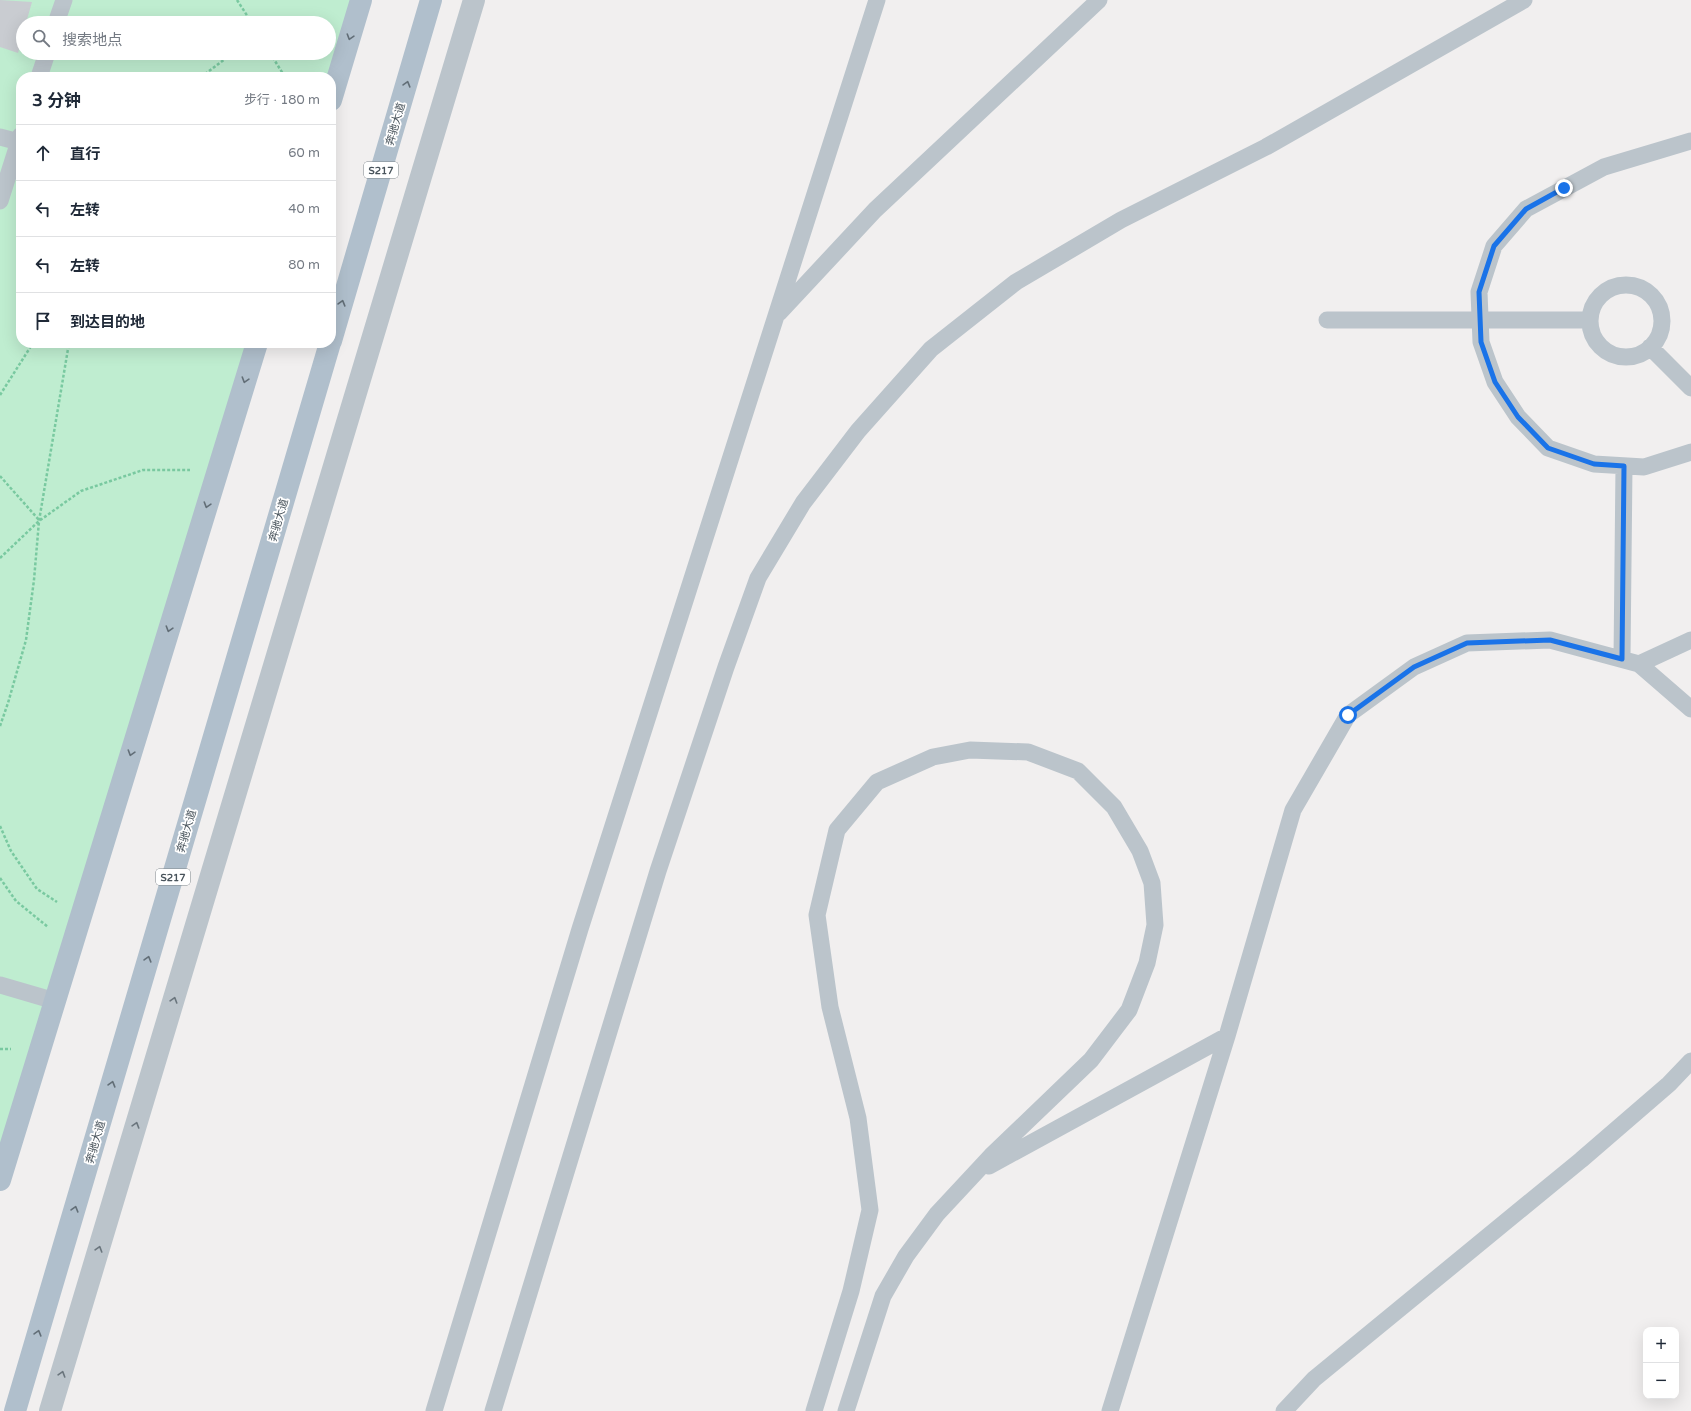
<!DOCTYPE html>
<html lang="zh">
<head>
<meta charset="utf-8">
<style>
  body { margin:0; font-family:"Varela Round","Noto Sans SC",sans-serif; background:#f6f6f7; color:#1f2937 }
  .controls { position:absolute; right:12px; bottom:12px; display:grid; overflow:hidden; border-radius:8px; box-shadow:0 4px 16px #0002 }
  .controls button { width:36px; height:36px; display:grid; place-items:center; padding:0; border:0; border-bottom:1px solid #e0e1e3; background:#fff; color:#1f2937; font:20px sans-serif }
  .stop { position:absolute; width:12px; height:12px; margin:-9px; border:3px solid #1a73e8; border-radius:50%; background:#fff }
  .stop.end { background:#1a73e8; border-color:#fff; box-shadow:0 1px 4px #0008 }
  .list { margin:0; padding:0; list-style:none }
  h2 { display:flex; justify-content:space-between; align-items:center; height:52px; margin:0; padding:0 16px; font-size:17px }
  h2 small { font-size:13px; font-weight:400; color:#747a83 }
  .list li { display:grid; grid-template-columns:26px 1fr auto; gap:12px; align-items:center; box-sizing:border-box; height:56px; padding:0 16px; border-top:1px solid #e0e1e3 }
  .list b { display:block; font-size:15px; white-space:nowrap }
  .list em { font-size:13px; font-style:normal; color:#747a83 }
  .icon { flex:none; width:22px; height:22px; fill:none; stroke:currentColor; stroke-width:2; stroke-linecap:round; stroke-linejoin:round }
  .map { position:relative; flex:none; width:1691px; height:1411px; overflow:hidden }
  .search { position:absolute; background:#fff; box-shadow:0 4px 16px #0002; left:16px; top:16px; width:320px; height:44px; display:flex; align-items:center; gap:10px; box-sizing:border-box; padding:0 14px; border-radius:22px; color:#747a83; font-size:15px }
  .panel { position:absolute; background:#fff; box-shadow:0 4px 16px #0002; left:16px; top:72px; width:320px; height:276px; border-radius:16px }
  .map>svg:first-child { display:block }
  .green { fill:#bfedd0; fill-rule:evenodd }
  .building { fill:#c9ccd1 }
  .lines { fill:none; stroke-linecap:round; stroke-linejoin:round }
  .path { stroke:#79c9a0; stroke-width:2.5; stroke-dasharray:3 2; stroke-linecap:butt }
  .service { stroke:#bbc4cb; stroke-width:17 }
  .tertiary { stroke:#bbc4cb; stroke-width:22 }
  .primary { stroke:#b0bfcc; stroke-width:22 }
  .oneway { stroke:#626e77 }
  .oneway2 { stroke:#6a757d }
  .route { stroke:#1a73e8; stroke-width:5 }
  .labels { text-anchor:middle; stroke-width:3.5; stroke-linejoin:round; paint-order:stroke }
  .shield { fill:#fff; stroke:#7f878c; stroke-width:1 }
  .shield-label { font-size:10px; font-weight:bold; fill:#48535b }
  .street-label { font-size:11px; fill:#48535b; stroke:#fff }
</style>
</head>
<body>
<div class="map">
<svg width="1691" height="1411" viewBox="0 0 1691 1411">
  <rect width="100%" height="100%" fill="#f1efef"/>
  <path class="green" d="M0,0h361l-30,77h-310v266h236l-257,837zM23,23h306v30h-306z"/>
  <path class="building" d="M0,0l32,2 -6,21h-3v12l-5,18 -18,-6z"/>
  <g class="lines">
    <path class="path" d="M237,0l15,23
      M270,53l15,24
      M201,77l32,-24
      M0,395l33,-52
      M0,476l39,44
      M0,558l39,-37 42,-30 62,-21h47
      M0,726l8,-23 18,-63 8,-60 5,-59 30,-178
      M0,826l11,25 26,38 20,13
      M0,878l16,23 32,26
      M0,1049h11"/>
    <path class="service" d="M56,23l8,-23
      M39,77l8,-24
      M0,137l19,5
      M1691,141l-87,26 -78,42 -32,37 -15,46 2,50 14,40 23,35 30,31 46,16 50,3 47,-15
      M0,201l21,-66
      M1590 321a36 36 0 1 1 72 0a36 36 0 1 1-72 0Z
      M779,313l96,-103 224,-210
      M1327,320h262
      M1650,347l41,41
      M1622,659l2,-193
      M1639,664l52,-24
      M0,985l55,16
      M989,1166l238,-130
      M434,1411l146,-482 297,-929
      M493,1411l165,-540 68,-204 32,-89 45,-75 55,-72 73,-82 85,-67 105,-62 145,-73 258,-147
      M814,1411l37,-120 19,-81 -12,-92 -28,-111 -13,-92 20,-85 40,-48 56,-25 37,-7 58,2 50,19 36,36 26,44 12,32 3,42 -8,38 -18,47 -38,50 -100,96 -54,58 -31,42 -23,40 -37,115
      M1110,1411l117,-375 66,-226 55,-95 66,-48 53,-24 83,-3 89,24 52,45
      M1284,1411l30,-32 267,-219 88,-76 22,-23"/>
    <path class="tertiary" d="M50,1411l424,-1411"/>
    <path class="primary" d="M331,100l30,-100
      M331,341l100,-341
      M0,1180l257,-837
      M15,1411l315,-1068"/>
  </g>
  <defs><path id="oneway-chevron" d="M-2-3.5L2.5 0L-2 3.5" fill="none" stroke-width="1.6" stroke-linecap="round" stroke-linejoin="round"/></defs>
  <g class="oneway">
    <use href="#oneway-chevron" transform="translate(350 37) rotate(107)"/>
    <use href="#oneway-chevron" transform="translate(407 84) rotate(-74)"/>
    <use href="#oneway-chevron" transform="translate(342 303) rotate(-74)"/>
    <use href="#oneway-chevron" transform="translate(245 380) rotate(107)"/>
    <use href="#oneway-chevron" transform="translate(207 505) rotate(107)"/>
    <use href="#oneway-chevron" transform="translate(169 629) rotate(107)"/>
    <use href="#oneway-chevron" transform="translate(131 753) rotate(107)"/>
    <use href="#oneway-chevron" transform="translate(148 959) rotate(-74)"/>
    <use href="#oneway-chevron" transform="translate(112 1084) rotate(-74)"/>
    <use href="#oneway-chevron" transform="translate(75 1209) rotate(-74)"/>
    <use href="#oneway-chevron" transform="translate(38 1333) rotate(-74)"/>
  </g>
  <g class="oneway2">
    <use href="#oneway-chevron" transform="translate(174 1000) rotate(-73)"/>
    <use href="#oneway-chevron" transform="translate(136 1125) rotate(-73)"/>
    <use href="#oneway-chevron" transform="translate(99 1249) rotate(-73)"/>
    <use href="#oneway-chevron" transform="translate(62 1374) rotate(-73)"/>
  </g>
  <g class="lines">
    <path class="route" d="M1348,715l66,-48 53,-24 83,-3 72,19 2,-193 -30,-2 -46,-16 -30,-31 -23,-35 -14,-40 -2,-50 15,-46 32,-37 38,-21"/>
  </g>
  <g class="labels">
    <g class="shield">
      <rect x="364" y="162" width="34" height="16" rx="3"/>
      <rect x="156" y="869" width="34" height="16" rx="3"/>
    </g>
    <g class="shield-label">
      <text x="381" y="174">S217</text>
      <text x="173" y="881">S217</text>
    </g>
    <g class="street-label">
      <text transform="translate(395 124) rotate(-74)" y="4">奔驰大道</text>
      <text transform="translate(278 520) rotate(-74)" y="4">奔驰大道</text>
      <text transform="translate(186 831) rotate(-74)" y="4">奔驰大道</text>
      <text transform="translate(95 1142) rotate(-74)" y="4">奔驰大道</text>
    </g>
  </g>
</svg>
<div class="controls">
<button>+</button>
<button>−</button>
</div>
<div class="stop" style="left:1348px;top:715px"></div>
<div class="stop end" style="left:1564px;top:188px"></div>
<div class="search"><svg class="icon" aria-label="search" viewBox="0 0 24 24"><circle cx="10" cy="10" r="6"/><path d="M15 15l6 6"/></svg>搜索地点</div>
<section class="panel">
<h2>3 分钟<small>步行 · 180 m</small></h2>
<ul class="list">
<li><svg class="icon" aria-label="ahead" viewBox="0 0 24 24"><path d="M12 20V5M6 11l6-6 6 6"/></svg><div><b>直行</b></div><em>60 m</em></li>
<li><svg class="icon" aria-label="left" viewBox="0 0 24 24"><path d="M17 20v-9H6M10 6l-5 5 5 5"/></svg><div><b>左转</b></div><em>40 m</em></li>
<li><svg class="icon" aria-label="left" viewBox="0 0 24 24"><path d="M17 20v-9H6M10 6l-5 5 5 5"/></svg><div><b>左转</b></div><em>80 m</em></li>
<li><svg class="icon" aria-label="arrive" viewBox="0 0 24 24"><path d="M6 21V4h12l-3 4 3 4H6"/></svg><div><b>到达目的地</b></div></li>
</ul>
</section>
</div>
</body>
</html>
